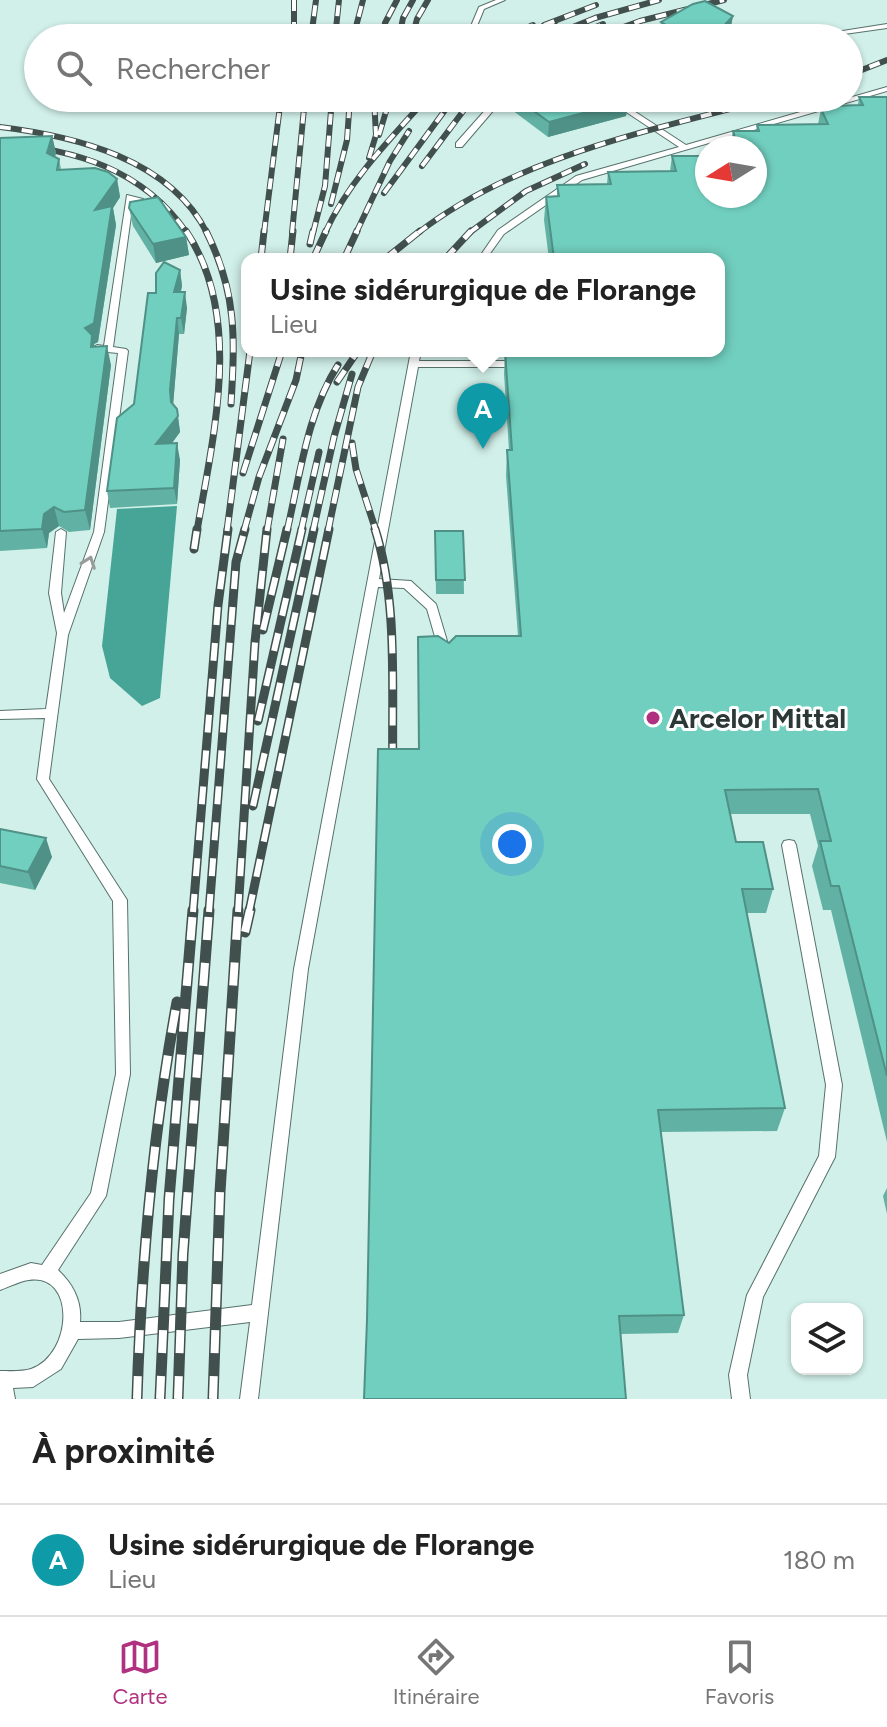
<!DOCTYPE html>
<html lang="fr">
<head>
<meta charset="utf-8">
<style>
  body { margin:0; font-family:Figtree,sans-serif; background:#f2f2f2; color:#222 }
  .controls { position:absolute; right:24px; bottom:24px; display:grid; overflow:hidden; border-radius:16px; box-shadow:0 2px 6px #0004 }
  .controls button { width:72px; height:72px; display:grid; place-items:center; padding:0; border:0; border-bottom:2px solid #e0e0e0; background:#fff; color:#222; font:40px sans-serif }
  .compass { position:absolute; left:695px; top:136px; width:72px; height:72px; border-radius:50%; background:#fff; box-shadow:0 2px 6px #0004; rotate:259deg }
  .you { position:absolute; left:512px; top:844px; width:28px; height:28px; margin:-20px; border:6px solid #fff; border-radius:50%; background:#1a73e8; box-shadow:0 0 0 12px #1a73e833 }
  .badge { display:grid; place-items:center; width:52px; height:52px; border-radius:50%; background:#b0317f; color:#fff; font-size:26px; font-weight:700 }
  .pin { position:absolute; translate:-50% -66px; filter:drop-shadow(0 2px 4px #0008) }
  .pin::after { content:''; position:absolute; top:42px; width:28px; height:24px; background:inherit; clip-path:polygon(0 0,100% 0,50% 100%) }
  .popup { position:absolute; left:241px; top:253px; width:484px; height:104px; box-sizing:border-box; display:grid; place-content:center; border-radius:16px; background:#fff; filter:drop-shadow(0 2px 6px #0005); font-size:26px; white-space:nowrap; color:#767676 }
  .popup b { font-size:30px; color:#222 }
  .popup::after { content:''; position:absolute; left:50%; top:100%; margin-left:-16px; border:16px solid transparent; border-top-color:#fff }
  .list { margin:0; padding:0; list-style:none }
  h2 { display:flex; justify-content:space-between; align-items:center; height:104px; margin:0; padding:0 32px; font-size:34px }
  h2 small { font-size:26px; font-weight:400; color:#767676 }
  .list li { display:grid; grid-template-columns:52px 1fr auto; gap:24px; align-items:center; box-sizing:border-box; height:112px; padding:0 32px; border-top:2px solid #e0e0e0 }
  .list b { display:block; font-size:30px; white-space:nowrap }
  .list p { margin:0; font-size:26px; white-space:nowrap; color:#767676 }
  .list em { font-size:26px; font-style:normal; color:#767676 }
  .icon { flex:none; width:44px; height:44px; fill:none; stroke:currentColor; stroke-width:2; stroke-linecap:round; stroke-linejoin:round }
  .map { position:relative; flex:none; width:887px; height:1399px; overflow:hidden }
  .search { position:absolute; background:#fff; box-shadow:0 2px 6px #0004; left:24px; right:24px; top:24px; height:88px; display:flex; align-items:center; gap:20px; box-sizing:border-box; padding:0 28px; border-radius:44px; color:#767676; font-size:30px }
  .sheet { height:216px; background:#fff }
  nav { display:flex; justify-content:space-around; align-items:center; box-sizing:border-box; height:112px; border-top:2px solid #e0e0e0; background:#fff; font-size:22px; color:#767676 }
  nav a { display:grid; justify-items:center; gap:4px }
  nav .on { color:#b0317f }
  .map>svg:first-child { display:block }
  .water { fill:#46a596 }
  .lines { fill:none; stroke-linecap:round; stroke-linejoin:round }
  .service-casing { stroke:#56716b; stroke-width:2 }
  .service { fill:#fff; fill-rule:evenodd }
  .rail-far3-casing { stroke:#41504d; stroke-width:6 }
  .rail-far2-casing { stroke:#41504d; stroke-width:7 }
  .rail-far1-casing { stroke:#41504d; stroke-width:9 }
  .rail-casing { stroke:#41504d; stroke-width:11 }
  .rail-far3 { stroke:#fff; stroke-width:4; stroke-dasharray:11; stroke-linecap:butt }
  .rail-far2 { stroke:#fff; stroke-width:5; stroke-dasharray:14; stroke-linecap:butt }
  .rail-far1 { stroke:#fff; stroke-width:6; stroke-dasharray:18; stroke-linecap:butt }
  .rail { stroke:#fff; stroke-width:8; stroke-dasharray:23; stroke-linecap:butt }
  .wall { fill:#61b2a4 }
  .shaded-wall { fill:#4f9186 }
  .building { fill:#71cfbf; stroke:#4f9186; stroke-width:2 }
  .oneway { stroke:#969c9a }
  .poi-dot { fill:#b0317f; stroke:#fff; stroke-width:3 }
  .labels { text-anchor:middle; stroke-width:6; stroke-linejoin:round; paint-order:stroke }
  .poi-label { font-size:28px; font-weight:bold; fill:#2c3836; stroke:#fff; text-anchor:start }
</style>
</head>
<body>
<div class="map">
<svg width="887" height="1399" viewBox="0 0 887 1399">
  <rect width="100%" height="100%" fill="#d1f0e9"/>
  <path class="water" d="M177,506l-17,192 -18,8 -32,-28 -8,-32 15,-137z"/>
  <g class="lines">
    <defs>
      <path id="service" d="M496,0h9l-21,9 -12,29h-6l13,-31z
        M887,24v4l-71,10h-18z
        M887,87v4l-305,89 -78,54 -18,25h-8l20,-29 78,-54 103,-29 -74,-49h9l72,47z
        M496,98h8l-42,49h-6v-4z
        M127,195l16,4 12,13 -7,2 -15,-13 -20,146 13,2 2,2 -24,181 -36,103 -19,144 78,121 3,174 -24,122 -48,74c15,14 24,31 22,52h39l133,-17 42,-336 117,-618h10l-2,10h100l5,3 -5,3h-101l-39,212 32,2 25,23 14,47 -6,4 -4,-1 -13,-45 -23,-21 -26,-1 -70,382 -50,430h-18l10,-77 -131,16 -41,1 -17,30 -28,18 -20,1 2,11h-15v-28c9,0 22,1 31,-2 42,-15 45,-96 -2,-89 -9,1 -20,7 -29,10v-16l31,-11 11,2 49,-72 25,-119 -3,-173 -76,-122 8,-61 -45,1v-8l46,-2 11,-76 -8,-40 7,-61 5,-3 5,3 -5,61 3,20 30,-81 24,-179 -21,-2 -5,-3 5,-3 7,1z
        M789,840l5,1 2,4 46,240 -7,72 -72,140 -16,78 3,24h-18l-3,-24 18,-80 72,-139 7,-71 -44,-240 2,-4z"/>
    </defs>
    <use href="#service" class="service-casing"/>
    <use href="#service" class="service"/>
    <defs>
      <path id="rail-far3" d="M294,0v38
        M544,25l52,-20
        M311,38l5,-38
        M335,38l4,-38
        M353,38l10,-38
        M383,38l2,-15 12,-23
        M399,38l4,-20 10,-18
        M412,38l5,-19 11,-19
        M505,38l28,-13
        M526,38l29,-13
        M546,38l49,-20 64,-18
        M570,38l33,-14
        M593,38l47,-17 84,-21
        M849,75l38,-15
        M0,127c75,9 170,32 207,106
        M379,135l11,-37
        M0,143c74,6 143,26 187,90
        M369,158l7,-23 -2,-37
        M422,166l51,-68
        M384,193l70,-95
        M331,204l16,-64 3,-42
        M264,233l17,-135
        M292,233l13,-135
        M313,233l12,-47 7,-88
        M325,233c23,-51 64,-93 102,-135
        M356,233l34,-72 19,-30
        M418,233c99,-77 235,-103 354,-135
        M469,233l57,-42 59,-27"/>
      <path id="rail-far2" d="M186,231c58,86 27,205 11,300
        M206,231c31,62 29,106 25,173
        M310,244l3,-13
        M261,259l3,-28
        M290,259l3,-28
        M313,259l13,-28
        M344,259l13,-28
        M385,259l35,-28
        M445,259l26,-28
        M337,382l21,-31
        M352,443l4,26 20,62
        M243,473l39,-122
        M227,531l23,-180
        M244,531l15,-54 37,-97 6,-29
        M267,531l16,-92
        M287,531c13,-55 20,-118 51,-166
        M301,531l18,-79
        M313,531l21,-94 18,-63
        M328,531l30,-144 15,-36"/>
      <path id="rail-far1" d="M375,529c24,76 16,162 18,241
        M194,549l3,-20
        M263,630l24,-101
        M258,721l44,-192
        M253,806l61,-277
        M193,912l25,-307 10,-76
        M209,912l27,-350 9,-33
        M238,912l17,-270 12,-113
        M249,912l80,-383"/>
      <path id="rail" d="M245,932l5,-22
        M137,1399c4,-132 16,-267 40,-397
        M160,1399l9,-200 24,-289
        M178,1399l5,-145 26,-344
        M213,1399l7,-207 18,-282"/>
    </defs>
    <use href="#rail-far3" class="rail-far3-casing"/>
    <use href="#rail-far2" class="rail-far2-casing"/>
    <use href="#rail-far1" class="rail-far1-casing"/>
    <use href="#rail" class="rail-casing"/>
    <use href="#rail-far3" class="rail-far3"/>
    <use href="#rail-far2" class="rail-far2"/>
    <use href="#rail-far1" class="rail-far1"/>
    <use href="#rail" class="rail"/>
  </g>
  <path class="wall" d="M733,16l-3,15 -6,7h-62l-3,-2 2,-14z
    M859,97h28v1045l-56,-232h-8l-11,-44 6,-20 -8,-32h-80l6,28 37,47 -7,24h-19l38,195 -8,23 -116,1 23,183 -6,18 -58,1 -201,-585 30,-106 69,-7 -12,-160 1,-26h2l-5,-76 1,-23h214v-92h-170l-5,-39 2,-23h11v-12l50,-1 1,-12 62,-1 2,-15 35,40 48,-48h-25l3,-17h23l1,-6 61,-1 3,-15h7l1,-3 29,-1z
    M508,98h115l5,3 -2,15 -78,21 -40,-30z
    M52,136l4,17 -1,4 4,2 2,10 56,10 3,18 -7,11 3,17 -18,117 -4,2 1,3 16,18 -21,165 -21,2 -10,-6 -10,7 -2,15 -47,3v-413z
    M129,208l57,29 3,18 -33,8 -23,-37z
    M180,270l2,16 -1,6 6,16 -3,26h-5l-6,71 4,4 3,23 -8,11 8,17 -3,44 -67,4 -3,-17 27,-87 22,-111z
    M435,531h28l1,63h-28z
    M0,829l52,28 -17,33 -35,-7z
    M887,1188v26l-4,-18z"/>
  <path class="shaded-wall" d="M733,16l-3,15 -6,7h-18z
    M628,101l-2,15 -78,21 1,-15z
    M52,136l4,17 -5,18 -4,-18z
    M117,179l3,18 -7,11 3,17 -18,117 -4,2 2,10 -5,-8 -6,-18 10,-118z
    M186,237l3,18 -33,8 -3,-19z
    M180,270l2,16 -6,22 -2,-16z
    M185,292l2,16 -3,26 -3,-16z
    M177,318l2,16 -6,72 -2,-4 -1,-12z
    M107,346l4,19 -21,165 -5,-20z
    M177,409l3,23 -21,29 -3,-17z
    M177,443l3,17 -3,44 -3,-16z
    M54,507l5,19 -10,7 -2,15 -5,-19 2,-15z
    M46,838l6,19 -17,33 -7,-18z"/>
  <path class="building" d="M705,1l28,15 -13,14 -14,8 -28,-6 -17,-10 32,-18z
    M859,97h28v979l-48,-190h-8l-11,-45h11l-13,-52 -93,1 11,52h27l10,47h-31l43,219 -127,2 26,205 -65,1 7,83h-262l3,-79 11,-571h41l-1,-112 20,-1 11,7 7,-7h65l-14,-186h5l-7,-99h214v-92h-165l-8,-62 13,-1 -2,-11 54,-1 -3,-12 68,-1 -4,-15h35v40h48v-48h-17l-5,-17h26l-2,-6 71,-1 -7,-15h10l-2,-3 34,-1z
    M516,98h107l5,3 -79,21z
    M52,136l-5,17 12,6 -2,11 38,-2 13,4 9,7 -22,31 17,-4 -18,117 -9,5 7,7 -1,12 16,-1 -22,164 -21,2 -10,-5 -10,7 -2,15 -42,2v-393z
    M158,197l28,40 -33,7 -24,-36 1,-6z
    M164,262l16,8 -6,22h11l-4,26h-4l-7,72 1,12 6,7 1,7 -22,28 21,-1 -3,45 -67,3 10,-73 17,-14 14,-111h8v-20z
    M435,531h28l2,49h-29z
    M0,829l46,9 -18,34 -28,-6z"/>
  <defs><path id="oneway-chevron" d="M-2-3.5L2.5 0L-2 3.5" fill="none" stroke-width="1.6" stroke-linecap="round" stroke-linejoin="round" transform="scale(2)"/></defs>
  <use class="oneway" href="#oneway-chevron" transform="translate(89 562) rotate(-70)"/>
  <circle class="poi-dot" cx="653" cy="718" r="8"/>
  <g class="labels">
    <g class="poi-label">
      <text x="669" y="728">Arcelor Mittal</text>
    </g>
  </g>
</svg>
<div class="controls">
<button><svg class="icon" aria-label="layers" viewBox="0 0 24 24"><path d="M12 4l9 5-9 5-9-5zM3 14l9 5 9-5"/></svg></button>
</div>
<svg class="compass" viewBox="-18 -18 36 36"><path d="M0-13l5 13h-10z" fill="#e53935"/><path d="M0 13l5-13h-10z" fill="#767676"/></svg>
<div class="you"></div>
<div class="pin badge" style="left:483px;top:449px;background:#0f9aa8">A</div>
<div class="popup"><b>Usine sidérurgique de Florange</b>Lieu</div>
<div class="search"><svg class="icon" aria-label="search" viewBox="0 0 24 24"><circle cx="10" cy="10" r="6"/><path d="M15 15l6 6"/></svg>Rechercher</div>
</div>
<section class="sheet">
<h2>À proximité<small></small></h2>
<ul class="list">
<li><span class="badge" style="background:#0f9aa8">A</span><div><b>Usine sidérurgique de Florange</b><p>Lieu</p></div><em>180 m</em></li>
</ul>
</section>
<nav>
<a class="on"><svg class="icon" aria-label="map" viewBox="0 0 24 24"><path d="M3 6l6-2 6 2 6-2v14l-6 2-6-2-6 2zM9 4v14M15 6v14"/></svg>Carte</a>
<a><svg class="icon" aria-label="directions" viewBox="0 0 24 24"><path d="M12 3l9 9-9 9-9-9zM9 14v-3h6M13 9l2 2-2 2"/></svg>Itinéraire</a>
<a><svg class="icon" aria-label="saved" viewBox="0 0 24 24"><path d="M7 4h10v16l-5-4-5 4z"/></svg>Favoris</a>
</nav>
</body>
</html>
